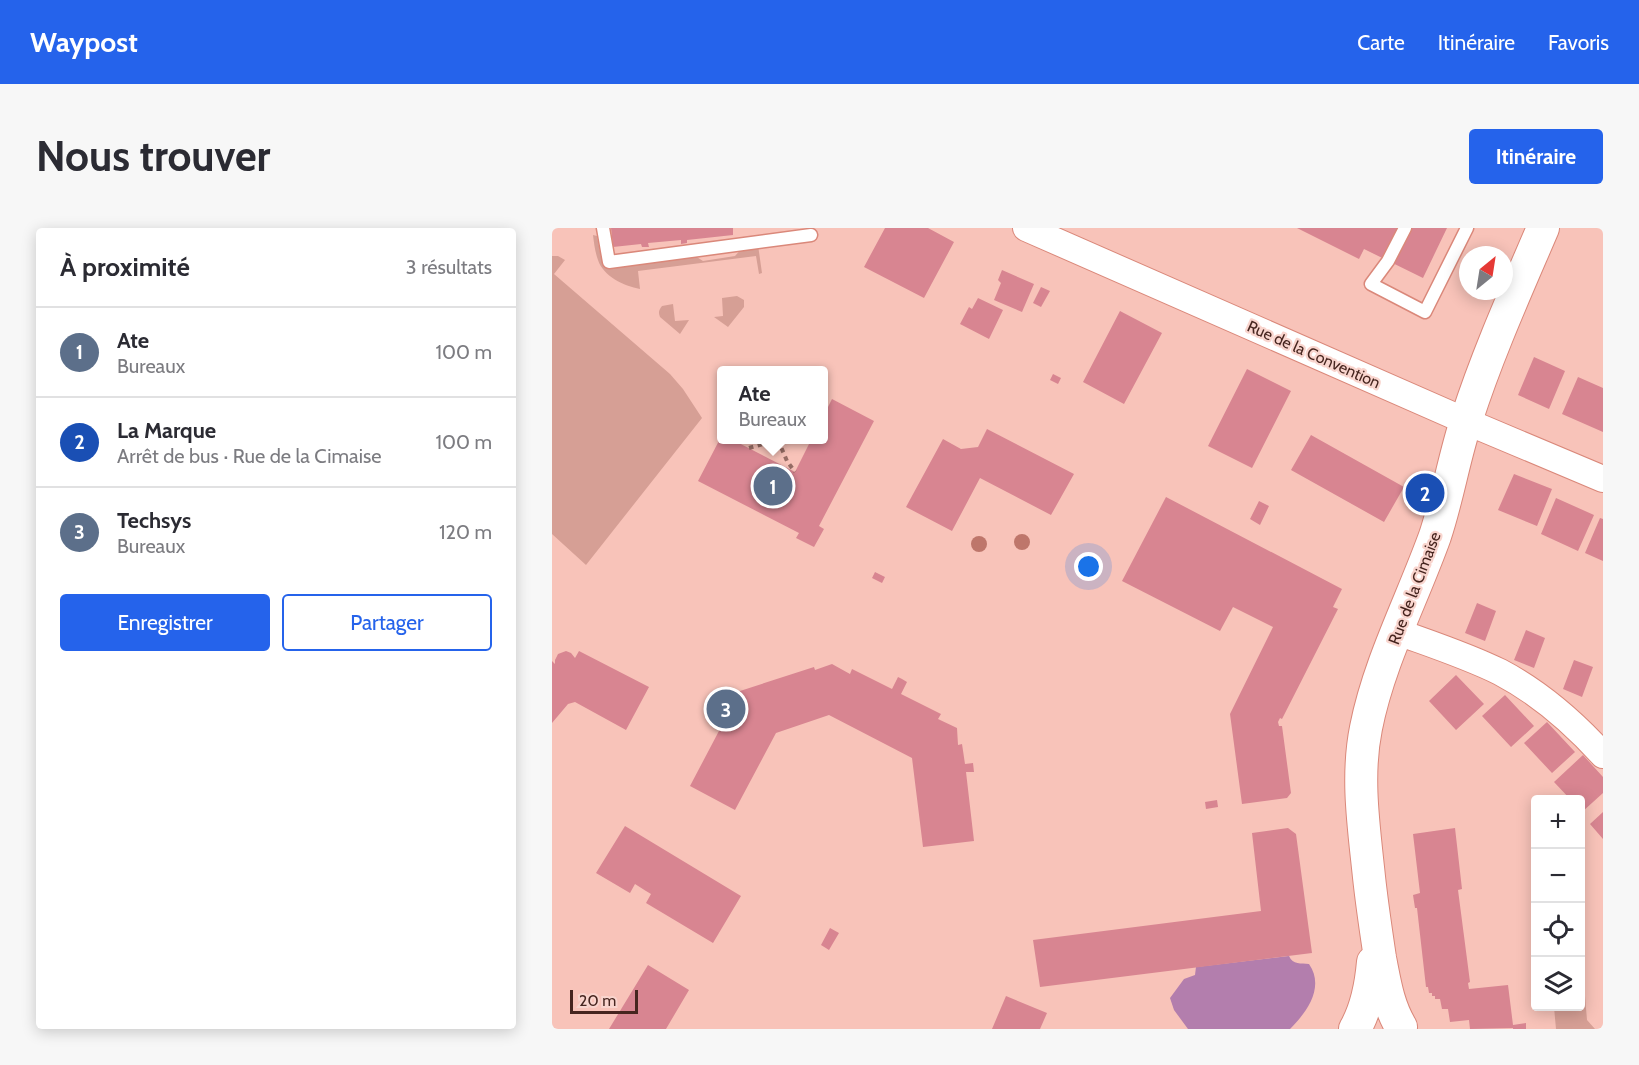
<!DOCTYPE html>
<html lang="fr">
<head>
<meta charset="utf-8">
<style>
  body { margin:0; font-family:Cabin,sans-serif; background:#f7f7f7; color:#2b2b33 }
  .controls { position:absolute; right:18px; bottom:18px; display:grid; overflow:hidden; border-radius:6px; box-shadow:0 3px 15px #0003 }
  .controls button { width:54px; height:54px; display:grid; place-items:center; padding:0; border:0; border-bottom:2px solid #e1e1e2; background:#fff; color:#2b2b33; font:30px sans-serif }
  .compass { position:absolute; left:907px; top:18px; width:54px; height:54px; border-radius:50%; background:#fff; box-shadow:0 3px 15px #0003; rotate:30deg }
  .scale { position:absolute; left:18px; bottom:15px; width:68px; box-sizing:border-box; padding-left:6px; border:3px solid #46251f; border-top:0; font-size:16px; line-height:21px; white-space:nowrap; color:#46251f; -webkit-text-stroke:4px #f9d5ce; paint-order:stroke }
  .you { position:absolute; left:537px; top:339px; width:21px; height:21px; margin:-15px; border:4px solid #fff; border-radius:50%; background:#1a73e8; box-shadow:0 0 0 9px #1a73e833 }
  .badge { display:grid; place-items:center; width:39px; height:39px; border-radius:50%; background:#2563eb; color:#fff; font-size:20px; font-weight:700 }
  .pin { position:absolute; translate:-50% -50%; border:3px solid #fff; box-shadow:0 2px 6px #0006 }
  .popup { position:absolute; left:165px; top:138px; width:111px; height:78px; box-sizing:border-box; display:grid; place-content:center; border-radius:6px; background:#fff; filter:drop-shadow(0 2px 4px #0005); font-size:20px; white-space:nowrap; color:#7c7c81 }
  .popup b { font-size:22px; color:#2b2b33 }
  .popup::after { content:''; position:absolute; left:50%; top:100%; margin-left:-12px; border:12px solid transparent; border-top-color:#fff }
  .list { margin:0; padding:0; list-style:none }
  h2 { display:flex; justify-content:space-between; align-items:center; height:78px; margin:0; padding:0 24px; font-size:26px }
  h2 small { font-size:20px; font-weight:400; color:#7c7c81 }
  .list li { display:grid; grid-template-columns:39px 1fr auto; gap:18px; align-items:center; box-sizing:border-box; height:90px; padding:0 24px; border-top:2px solid #e1e1e2 }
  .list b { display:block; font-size:22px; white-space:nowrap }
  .list p { margin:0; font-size:20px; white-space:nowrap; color:#7c7c81 }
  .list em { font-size:20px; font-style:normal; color:#7c7c81 }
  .actions { display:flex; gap:12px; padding:18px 24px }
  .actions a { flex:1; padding:14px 0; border:2px solid #2563eb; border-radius:6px; text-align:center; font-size:21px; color:#2563eb }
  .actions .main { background:#2563eb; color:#fff }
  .icon { flex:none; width:33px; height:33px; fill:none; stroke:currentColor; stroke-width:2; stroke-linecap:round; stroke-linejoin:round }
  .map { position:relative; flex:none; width:1051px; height:801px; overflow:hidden; border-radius:6px }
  header { display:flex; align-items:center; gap:36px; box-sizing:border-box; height:84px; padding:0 30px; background:#2563eb; color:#fff }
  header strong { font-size:28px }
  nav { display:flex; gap:33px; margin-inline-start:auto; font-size:21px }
  .intro { display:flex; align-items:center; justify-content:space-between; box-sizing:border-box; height:144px; padding:0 36px }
  h1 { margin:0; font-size:42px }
  .button { padding:15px 27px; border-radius:6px; background:#2563eb; color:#fff; font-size:21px; font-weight:700 }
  main { display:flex; gap:36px; padding:0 36px }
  aside { flex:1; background:#fff; border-radius:6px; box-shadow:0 3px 15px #0003 }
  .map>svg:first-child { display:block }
  .green { fill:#d69f95 }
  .water { fill:#b37ead }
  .building { fill:#d88591 }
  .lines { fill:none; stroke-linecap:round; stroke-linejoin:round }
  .service-casing { stroke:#da887a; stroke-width:15 }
  .minor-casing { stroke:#da887a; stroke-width:28 }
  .tertiary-casing { stroke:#da887a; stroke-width:34 }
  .path { stroke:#976d65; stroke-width:4; stroke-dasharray:4.5 4.5; stroke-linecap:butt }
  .service { stroke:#fff; stroke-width:12 }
  .minor { stroke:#fff; stroke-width:26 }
  .tertiary { stroke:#fff; stroke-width:32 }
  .tree { fill:#be766b }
  .labels { text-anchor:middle; stroke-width:4.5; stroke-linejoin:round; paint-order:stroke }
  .street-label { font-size:16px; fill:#46251f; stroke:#f9d5ce }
</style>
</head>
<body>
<header>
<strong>Waypost</strong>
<nav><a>Carte</a><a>Itinéraire</a><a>Favoris</a></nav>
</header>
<div class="intro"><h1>Nous trouver</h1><a class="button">Itinéraire</a></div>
<main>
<aside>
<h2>À proximité<small>3 résultats</small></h2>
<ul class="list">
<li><span class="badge" style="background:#5c6f8a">1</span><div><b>Ate</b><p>Bureaux</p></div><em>100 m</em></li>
<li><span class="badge" style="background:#1a4fb4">2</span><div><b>La Marque</b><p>Arrêt de bus · Rue de la Cimaise</p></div><em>100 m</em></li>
<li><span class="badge" style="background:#5c6f8a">3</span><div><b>Techsys</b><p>Bureaux</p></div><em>120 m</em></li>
</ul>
<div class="actions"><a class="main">Enregistrer</a><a>Partager</a></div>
</aside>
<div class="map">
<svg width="1051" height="801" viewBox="0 0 1051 801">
  <rect width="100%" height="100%" fill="#f8c3b9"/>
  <path class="green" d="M41,7l4,1 4,21 3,6 88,-9 11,7 32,-5 9,-10 14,-1 4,28 -3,1 -3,-18 -118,15 2,18c-16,-3 -37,-13 -42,-29 -3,-8 -4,-17 -5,-25z
    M0,28h6l7,4 -11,14 116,100 13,15 19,29 -116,147 -34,-31z
    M185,68l7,4v7l-16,20 -14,-10 9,-1 -1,-18z
    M121,76l2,17 14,-1 -9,14 -20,-17c-2,-5 -1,-7 2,-11z
    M1029,756h3l3,36 8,9h-39l-2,-22 26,-1z"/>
  <path class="water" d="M737,728c4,9 12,7 20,8 16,23 -2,48 -19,65h-102l-14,-19 -4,-12 14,-19 11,-4 1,-8z"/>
  <path class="building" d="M59,0h122v7l-46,5v3l-6,1v-4l-33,3 1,4h-7l-1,-3 -28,3z
    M333,0h43l26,14 -30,56 -60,-31z
    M745,0h150l-24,50 -59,-29 -5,10z
    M450,42l32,14 -12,28 -28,-12 7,-17 -3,-3z
    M489,59l9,4 -9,16 -8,-4z
    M426,70l25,12 -14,29 -29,-15 9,-17 3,2z
    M568,83l42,22 -38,71 -41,-22z
    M982,129l31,14 -16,38 -31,-14z
    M695,141l44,22 -39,77 -44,-22z
    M501,146l8,4 -3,6 -8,-4z
    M1026,149l25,11v44l-41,-18z
    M280,171l42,22 -55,105 5,3 -10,18 -18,-9 3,-5 -101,-52 24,-46v5h11l62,32 16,-32h13v-25z
    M435,201l87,45 -23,41 -71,-37 -28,53 -46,-24 37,-68 18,10 17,-2z
    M759,207l93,52 -20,35 -93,-52z
    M962,246l38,15 -15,37 -39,-16z
    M614,269l176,92 -9,18 5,2 -56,110 -2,-1 -2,4 1,4h3l9,67 -4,5 -45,6 -12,-90 43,-87 -40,-20 -13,24 -98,-50z
    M1004,270l38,17 -16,36 -37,-17z
    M707,273l10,5 -9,19 -10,-6z
    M1048,290l3,1v42l-18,-8z
    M323,344l10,5 -3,6 -10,-5z
    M925,375l19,8 -11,30 -20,-8z
    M974,402l19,8 -11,30 -20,-8z
    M14,423l5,2 4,5 4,-7 70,36 -23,43 -51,-28 -7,2 -16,19v-62l3,3v-4l3,-6z
    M1022,432l19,7 -11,30 -19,-8z
    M280,436l18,10 2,-5 40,20 6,-12 4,2 5,3 -6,12 40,20 -3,5 19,9 1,17 4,-1 3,20 8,-1 1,9h-8l8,69 -51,6 -11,-89 -83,-43 -53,18 -41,77 -45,-24 50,-95 74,-24 1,3z
    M904,447l28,29 -28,26 -27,-29z
    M953,467l29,31 -23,21 -29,-31z
    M995,494l28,30 -23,21 -28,-30z
    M1031,527l20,22v16l-21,19 -1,-2v-10h-10l-17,-18z
    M665,572l1,7 -12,2 -1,-7z
    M1051,584v27l-13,-15z
    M73,598l116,70 -28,47 -67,-40 5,-9 -5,-3 -11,-7 -5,9 -34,-20z
    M736,600l8,6 16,119 -272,34 -7,-47 228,-29 -9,-78z
    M903,600l7,61 -4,1 12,92 -2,1 1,6 39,-4 5,40 13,-2v6h-13v-1l-43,1 -1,-9 -19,2 -2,-13h-6l-2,-10h-5v-3h-3v-3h-3l-1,-6h-2l-9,-79h-2l-2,-13 7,-2 -7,-59z
    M278,700l9,5 -10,17 -8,-5z
    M96,737l41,25 -23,39h-57z
    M454,768l41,17 -7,16h-48z"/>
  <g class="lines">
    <defs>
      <path id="service" d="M51,0l6,34 202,-27
        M853,0l-17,33 -17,23 54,28 42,-84"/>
      <path id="minor" d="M474,0l451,198 126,53
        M846,404c33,12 70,24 102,40 40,21 73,50 103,83"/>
      <path id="tertiary" d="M849,799c-13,-22 -16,-44 -21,-69 -4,-27 -8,-53 -11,-81 -5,-49 -13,-100 -3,-149 13,-66 46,-128 69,-192 13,-39 19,-79 32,-118 21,-65 49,-127 76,-190
        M803,801c12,-21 16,-44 18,-67"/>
    </defs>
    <use href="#service" class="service-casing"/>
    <use href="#minor" class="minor-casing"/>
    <use href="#tertiary" class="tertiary-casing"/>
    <path class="path" d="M226,212l9,21 8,11
      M197,220l28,-8"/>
    <use href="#service" class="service"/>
    <use href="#minor" class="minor"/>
    <use href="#tertiary" class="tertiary"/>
  </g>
  <g class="tree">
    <circle cx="470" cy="314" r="8"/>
    <circle cx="427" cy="316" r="8"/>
  </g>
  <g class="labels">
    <g class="street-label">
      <text transform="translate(762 126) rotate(24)" y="6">Rue de la Convention</text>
      <text transform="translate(862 360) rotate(-69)" y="6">Rue de la Cimaise</text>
    </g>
  </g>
</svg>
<div class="controls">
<button>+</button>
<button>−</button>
<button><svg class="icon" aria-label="locate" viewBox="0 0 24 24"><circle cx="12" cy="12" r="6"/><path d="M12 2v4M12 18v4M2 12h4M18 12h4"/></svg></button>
<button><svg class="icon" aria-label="layers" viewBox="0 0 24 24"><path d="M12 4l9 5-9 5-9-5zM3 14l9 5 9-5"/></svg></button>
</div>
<svg class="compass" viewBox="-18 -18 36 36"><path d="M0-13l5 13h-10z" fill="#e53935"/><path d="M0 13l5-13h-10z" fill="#7c7c81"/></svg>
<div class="scale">20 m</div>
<div class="you"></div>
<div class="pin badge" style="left:221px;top:258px;background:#5c6f8a">1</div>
<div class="popup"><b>Ate</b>Bureaux</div>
<div class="pin badge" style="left:873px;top:265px;background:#1a4fb4">2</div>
<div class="pin badge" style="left:174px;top:481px;background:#5c6f8a">3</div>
</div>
</main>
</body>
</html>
